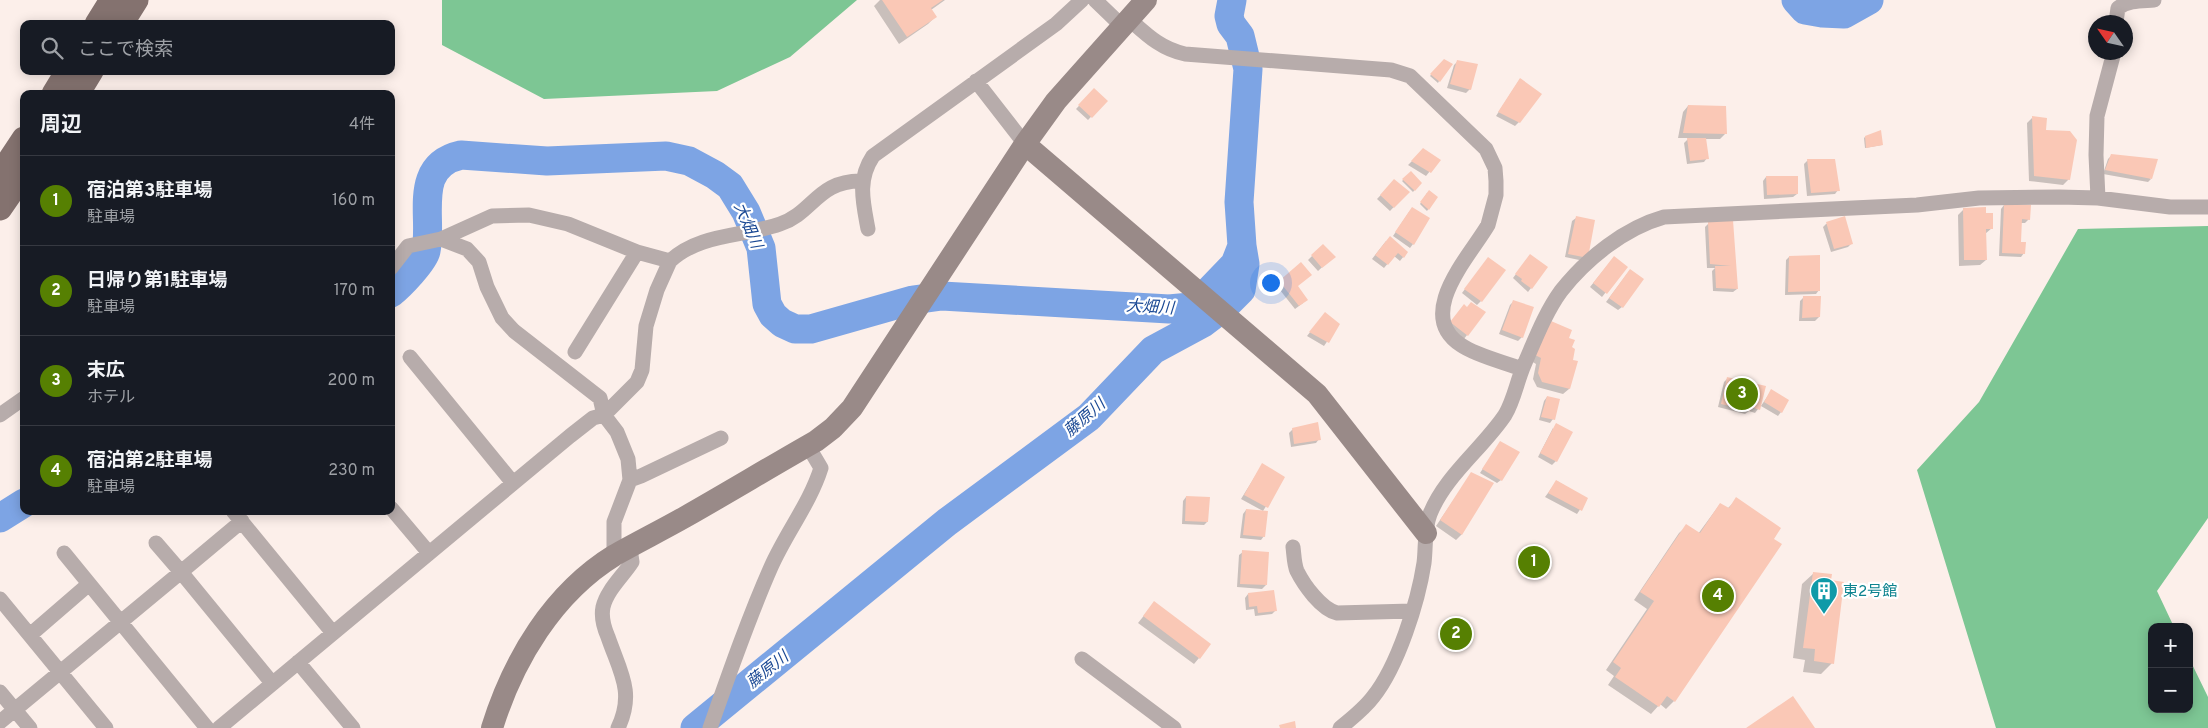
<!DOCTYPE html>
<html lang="ja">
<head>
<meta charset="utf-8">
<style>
  body { margin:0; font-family:Overpass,"Noto Sans JP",sans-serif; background:#20242c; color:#f1f3f6 }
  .controls { position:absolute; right:15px; bottom:15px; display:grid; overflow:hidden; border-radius:10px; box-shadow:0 2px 12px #0003 }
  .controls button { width:45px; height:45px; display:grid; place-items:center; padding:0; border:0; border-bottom:1px solid #363941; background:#171b24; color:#f1f3f6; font:25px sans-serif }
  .compass { position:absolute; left:2088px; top:15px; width:45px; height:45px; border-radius:50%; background:#171b24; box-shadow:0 2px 12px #0003; rotate:304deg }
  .you { position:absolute; left:1270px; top:282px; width:18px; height:18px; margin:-12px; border:4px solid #fff; border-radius:50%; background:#1a73e8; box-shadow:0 0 0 8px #1a73e833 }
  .badge { display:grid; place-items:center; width:32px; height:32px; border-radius:50%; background:#568002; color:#fff; font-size:16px; font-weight:700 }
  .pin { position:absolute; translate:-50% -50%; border:2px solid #fff; box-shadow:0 1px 5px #0006 }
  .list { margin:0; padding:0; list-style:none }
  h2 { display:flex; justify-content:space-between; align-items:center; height:65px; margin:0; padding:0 20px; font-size:21px }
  h2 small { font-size:16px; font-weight:400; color:#9ea1a6 }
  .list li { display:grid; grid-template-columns:32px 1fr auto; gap:15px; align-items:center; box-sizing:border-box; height:90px; padding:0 20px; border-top:1px solid #363941 }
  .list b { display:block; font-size:19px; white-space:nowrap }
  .list p { margin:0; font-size:16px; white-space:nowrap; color:#9ea1a6 }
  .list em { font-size:16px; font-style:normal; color:#9ea1a6 }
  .icon { flex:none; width:28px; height:28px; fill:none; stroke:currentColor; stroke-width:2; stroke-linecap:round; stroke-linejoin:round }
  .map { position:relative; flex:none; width:2208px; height:728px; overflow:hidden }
  .search { position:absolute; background:#171b24; box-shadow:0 2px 12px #0003; left:20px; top:20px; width:375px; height:55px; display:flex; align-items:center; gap:12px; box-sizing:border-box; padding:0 18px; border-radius:10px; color:#9ea1a6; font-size:19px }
  .panel { position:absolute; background:#171b24; box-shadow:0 2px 12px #0003; left:20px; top:90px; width:375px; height:425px; border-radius:10px }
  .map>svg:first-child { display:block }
  .forest { fill:#7dc694 }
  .shadow { fill:#0003 }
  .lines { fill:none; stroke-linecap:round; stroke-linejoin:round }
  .river { stroke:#7da4e4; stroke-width:29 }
  .building { fill:#fac8b6 }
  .street { stroke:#b7acab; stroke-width:15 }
  .secondary { stroke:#998a88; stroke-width:22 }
  .primary { stroke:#84726f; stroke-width:25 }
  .labels { text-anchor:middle; stroke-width:4.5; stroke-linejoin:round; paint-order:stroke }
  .culture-label { font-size:15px; fill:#0d838f; stroke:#fff; text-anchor:start }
  .water-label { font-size:16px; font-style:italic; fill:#1b4994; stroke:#fff }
</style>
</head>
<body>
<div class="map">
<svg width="2208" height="728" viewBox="0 0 2208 728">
  <rect width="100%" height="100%" fill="#fcefea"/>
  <path class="forest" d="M442,0h415l-67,57 -73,34 -173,8 -102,-54z
    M2208,226v292l-51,73 17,36h-22v82h37v-51l19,39v31h-212l-79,-258 62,-68 99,-173z"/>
  <path class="shadow" d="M880,0h65l-14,10 4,7 -7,7 -29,20 -25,-38z
    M1444,60l-5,21 -1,2 -8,-7z
    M1457,62l13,27 -4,4 -19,-5 7,-23z
    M1520,79l-1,43 -4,4 -19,-10z
    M1094,90l12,11 -18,19 -12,-11z
    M1688,106l38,27 -6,6h-15l2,19 -3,4 -17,2 -3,-21 5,-5h-11l5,-26z
    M2032,118l12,13 25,48 -6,6 -34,-4 -2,-58z
    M1865,137l17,8 -17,3 -1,-10z
    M1423,150l16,10 -13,16 -18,-11z
    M2112,155l39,24 -3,3 -45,-8 5,-15z
    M1808,160l30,30 -3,4 -28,2 -3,-32z
    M1411,173l9,10 -7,9 -11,-11z
    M1766,177l31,17 -4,3 -29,2 -1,-18z
    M1394,181l14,11 -18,19 -13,-12z
    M1427,193l9,5 -9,13 -7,-7z
    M2004,205l25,14 -4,4h-4l-1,20 4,10 -3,4 -22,-1 2,-47z
    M1964,209l21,5 7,14 -7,6 1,26 -6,5 -21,1 -1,-51z
    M1409,212l4,32 -3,4 -17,-12z
    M1576,218l8,43 -19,-4 7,-36z
    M1844,218l8,25 -4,4 -17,5 -8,-25 3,-3z
    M1732,222l5,67 -4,3 -20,-1 -1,-20 3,-3h-8l-2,-41 4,-4z
    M1386,241l21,11 -7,9 -6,-5 -10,12 -12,-9z
    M1323,245l7,15 -12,11 -10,-11z
    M1530,255l1,33 -3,4 -15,-14z
    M1789,257l30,33 -3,4 -31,1 1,-35z
    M1611,261l15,6 -24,30 -12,-10z
    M1485,262l-4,39 -4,4 -15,-12z
    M1301,264l-4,23 6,16 -8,6 -19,-24z
    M1630,270l-8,37 -4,3 -12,-8z
    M1803,298l16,19 -4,4h-16l1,-20z
    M1514,301l8,36 -4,4 -19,-7 11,-29z
    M1467,308v27l-3,4 -17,-12z
    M1322,317l17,7 -15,22 -17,-10z
    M1546,328l22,10 3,10 -2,41 -6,5 -26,-7 -4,-8 3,-15 -5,-3z
    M1728,378l30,31 -3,4 -6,-2 -4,3 -27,-7 6,-25z
    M1771,391l10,21 -3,4 -17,-10z
    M1547,397l6,22 -3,4 -11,-3 5,-19z
    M1553,428l3,33 -4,4 -14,-8z
    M1293,429l26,10 -3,4 -25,4 -2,-14z
    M1497,447l4,33 -4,3 -17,-10z
    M1262,465l22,13 -21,33 -22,-12z
    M1472,473l-10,61 -6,6 -20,-14z
    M1557,481l30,18 -10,15 -32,-17z
    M1186,497l21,25 -3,3 -22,-1 1,-23z
    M1737,499l35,40 8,6 -106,156 -8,8 -6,-5 -9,10 -43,-29 6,-9 -8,-6 41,-61 -13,-9 45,-67 8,-7 11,8 22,-30 7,5z
    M1246,510l18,26 -3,4 -21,-2 3,-24z
    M1243,552l23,33 -4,4 -25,-2 2,-32z
    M1814,573l18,90 -11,11 -18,-2 2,-12 -12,-2 9,-74z
    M1248,594l27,17 -3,3 -17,2 -1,-7 -8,1 -1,-12z
    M1154,603l45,55 -5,6 -56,-41z"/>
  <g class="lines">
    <path class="river" d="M1796,0l9,10 17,3 22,1 25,-14
      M391,293c9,-7 33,-32 35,-42 7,-34 -14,-85 35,-96l86,6 119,-5 23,5 26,14 15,11 16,26 15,36 6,56 6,11 9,8 13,6h16l102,-29 29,-4 227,13 32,-3 7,-14 27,-28 7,-18
      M0,518l24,-15
      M695,728l252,-206 142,-105 64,-67 50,-27 21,-16 17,-17 4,-26 -3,-18 -3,-44 9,-133 -8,-33 -9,-12 -2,-8 3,-16"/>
  </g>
  <path class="building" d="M882,0h61l-12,8 6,9 -30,20z
    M1444,59l9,5 -13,18 -10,-8z
    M1457,60l21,4 -7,26 -21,-6z
    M1520,78l22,16 -22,29 -22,-11z
    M1094,88l14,13 -16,17 -14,-13z
    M1688,105l38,1 1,28 -44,-1z
    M2032,116l15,2 -1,12 24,1 7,9 -7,40 -36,-4z
    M1881,130l2,15 -17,3 -1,-12z
    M1687,138h19l3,21 -19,2z
    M1423,148l18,12 -10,13 -20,-12z
    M2111,154l47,5 -6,20 -47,-9z
    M1807,159h28l5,32 -29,2z
    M1411,171l11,12 -7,8 -13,-12z
    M1766,176h32v18l-31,1z
    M1394,179l16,13 -16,16 -14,-13z
    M1429,190l9,7 -9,13 -9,-8z
    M2004,204l27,1 -1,15 -8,-1 -1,23h5l-1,12 -23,-1z
    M1412,207l18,11 -16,27 -19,-13z
    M1986,207v6h7v16h-7l1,31h-23l-1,-52z
    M1576,216l19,4 -7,38 -20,-4z
    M1845,216l8,28 -19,5 -8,-27z
    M1733,220l5,69 -22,-1 -1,-22h16l-21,-2 -2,-42z
    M1390,236l18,16 -4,6 -6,-5 -10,12 -13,-10z
    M1323,244l13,13 -14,11 -11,-13z
    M1530,254l18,13 -16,22 -11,-8 1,-2 -7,-5z
    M1820,255v36l-32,1 1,-36z
    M1614,256l14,11 -21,27 -14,-11z
    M1488,257l18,13 -24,32 -18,-13z
    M1301,262l11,13 -14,11 10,14 -9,6 -20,-25z
    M1630,269l14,10 -21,29 -14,-10z
    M1803,296h18l-1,21 -18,1z
    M1513,300l21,7 -11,31 -21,-8z
    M1471,302l15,10 -18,24 -18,-14 14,-18 3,3z
    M1325,312l15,12 -11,19 -20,-11z
    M1551,321l21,9 -3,8 6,2 -3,7 3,2 -2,11 5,1 -8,28 -28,-7 -4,-9 3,-15 -6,-3z
    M1727,377l39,9 -6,24 -9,-3 -1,4 -29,-7z
    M1771,389l18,11 -7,13 -18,-11z
    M1547,396l13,3 -5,21 -14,-3z
    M1318,422l3,18 -27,4 -2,-16z
    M1556,423l17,9 -16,30 -17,-9z
    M1500,441l20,11 -18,29 -20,-12z
    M1262,463l23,14 -17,31 -24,-13z
    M1471,472l23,11 -32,52 -22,-15z
    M1556,480l32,18 -6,13 -34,-18z
    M1186,496l24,1 -2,25 -23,-1z
    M1736,497l45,31 -7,11 8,5 -107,158 -8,-6 -8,11 -44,-30 6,-9 -8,-6 41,-61 -14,-9 46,-68 14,9 20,-30 9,5z
    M1246,509l22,2 -3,26 -22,-2z
    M1242,550l27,2 -2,33 -27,-1z
    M1813,572l19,2 -1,6 13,2 -10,82 -20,-3 1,-12 -12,-1z
    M1274,590l3,21 -19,2 -1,-7 -8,1 -1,-14z
    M1154,601l57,43 -11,15 -57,-43z
    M1793,696l22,32h-69z
    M1295,721l1,7h-16l-1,-3z"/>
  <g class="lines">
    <path class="street" d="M1095,0l28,27
      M1129,19c18,16 32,30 56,35l206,16 19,6 76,73 9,19 1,13v14l-8,30c-18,31 -74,89 -27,120 16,11 43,17 61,24
      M2116,22l2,-14c11,-8 23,-7 36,-8
      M976,81l49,63
      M2098,198l-2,-43 1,-39 17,-64
      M868,229c-5,-27 -11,-49 5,-73l183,-132 26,-24
      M391,268l17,-22 33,-7
      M575,352l62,-100
      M410,357l103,126
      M0,415l24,-17
      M604,415l-4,-17 -86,-67 -12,-13 -15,-31 -8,-25 -12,-13 -26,-10 51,-23 37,-1 39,9 69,28 33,9c30,-28 73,-24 110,-37 33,-11 38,-44 82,-43
      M604,415l33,-33 5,-12 4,-44 11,-36 13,-29
      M630,480l11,-4 80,-38
      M391,508l38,45
      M233,511l100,122
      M156,543l25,29 61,-51
      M1293,547c1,7 1,17 4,24 7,14 24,38 40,42l75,-2
      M64,553l143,175
      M0,599l106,129
      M30,635l59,-51
      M1082,659l92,69
      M298,662l55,66
      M0,692l30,36
      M0,722l181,-150 91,111
      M219,728l351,-292 23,-18 11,-3 13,17 11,27 2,21 -16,42v34
      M618,728c17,-36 2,-56 -10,-91 -4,-9 -7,-20 -5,-30 4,-17 20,-31 29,-45l-2,-14
      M710,728c19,-54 38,-109 61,-161 15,-34 39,-64 50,-99l-13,-22
      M1340,728c11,-9 24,-19 33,-31 25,-31 45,-95 51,-134 2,-15 0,-34 6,-49 15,-38 52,-65 75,-99 9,-15 12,-34 19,-50 11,-25 21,-52 37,-74 26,-33 64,-63 103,-74l253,-12 62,-7 80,-1 39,1 72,9h38"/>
    <path class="secondary" d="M1025,144l292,250 109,139
      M492,728c21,-68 61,-135 123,-173 23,-13 47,-25 70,-38 44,-25 87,-51 131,-76l17,-13 19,-20 173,-264 31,-43 90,-101"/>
    <path class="primary" d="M97,24l15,-24
      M121,24l15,-24
      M54,94l14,-23
      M77,94l14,-23
      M0,175l24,-36
      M0,208l24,-35"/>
  </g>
  <defs>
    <symbol id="building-pin" viewBox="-11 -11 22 30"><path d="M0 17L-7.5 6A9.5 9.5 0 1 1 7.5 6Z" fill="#0f9aa8" stroke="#fff"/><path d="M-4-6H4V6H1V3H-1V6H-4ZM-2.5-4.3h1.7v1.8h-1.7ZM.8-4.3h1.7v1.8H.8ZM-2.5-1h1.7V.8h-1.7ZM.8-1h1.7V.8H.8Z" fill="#fff"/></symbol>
  </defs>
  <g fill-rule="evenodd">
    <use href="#building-pin" x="1808" y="575" width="32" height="43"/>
  </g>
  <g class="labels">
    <g class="culture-label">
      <text x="1843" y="596">東2号館</text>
    </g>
    <g class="water-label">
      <text transform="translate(749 225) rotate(67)" y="6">大畑川</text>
      <text transform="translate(1150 306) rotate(3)" y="6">大畑川</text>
      <text transform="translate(1084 417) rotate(-41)" y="6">藤原川</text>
      <text transform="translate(767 669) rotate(-39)" y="6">藤原川</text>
    </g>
  </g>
</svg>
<div class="controls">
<button>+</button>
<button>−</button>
</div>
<svg class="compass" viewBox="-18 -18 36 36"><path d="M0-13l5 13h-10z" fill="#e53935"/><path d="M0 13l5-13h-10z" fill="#9ea1a6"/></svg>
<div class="you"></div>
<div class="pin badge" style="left:1534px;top:562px">1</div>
<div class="pin badge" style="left:1456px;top:634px">2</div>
<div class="pin badge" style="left:1742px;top:394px">3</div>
<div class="pin badge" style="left:1718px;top:596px">4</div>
<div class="search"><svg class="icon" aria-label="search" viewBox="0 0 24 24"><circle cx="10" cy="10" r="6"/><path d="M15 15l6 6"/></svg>ここで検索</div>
<section class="panel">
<h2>周辺<small>4件</small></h2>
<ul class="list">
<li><span class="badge">1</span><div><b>宿泊第3駐車場</b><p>駐車場</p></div><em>160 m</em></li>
<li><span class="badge">2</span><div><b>日帰り第1駐車場</b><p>駐車場</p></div><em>170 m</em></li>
<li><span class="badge">3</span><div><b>末広</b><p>ホテル</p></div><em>200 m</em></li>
<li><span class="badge">4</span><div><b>宿泊第2駐車場</b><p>駐車場</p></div><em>230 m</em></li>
</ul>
</section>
</div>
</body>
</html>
